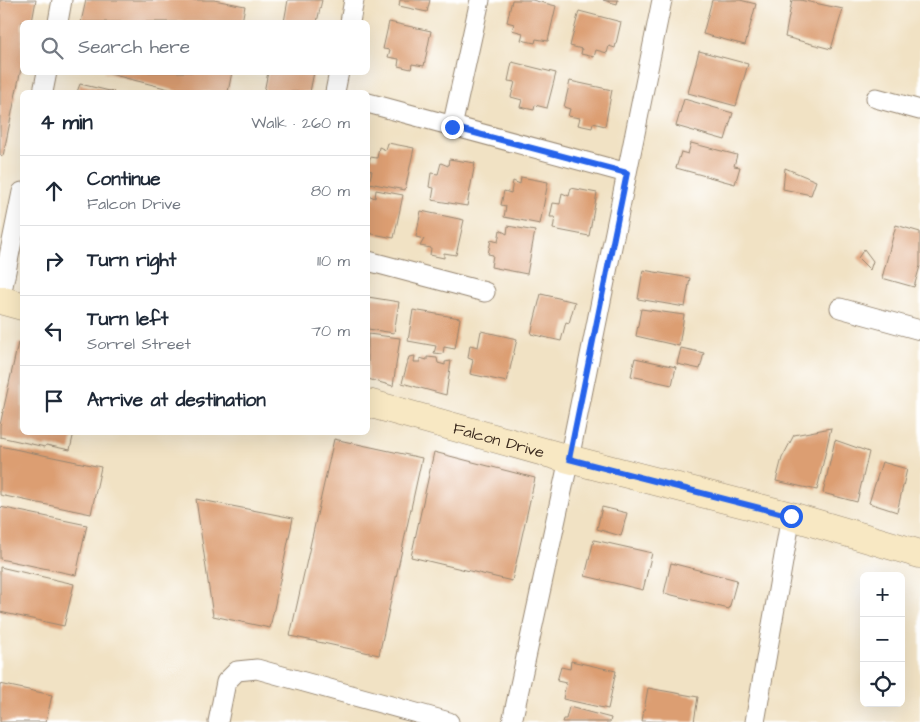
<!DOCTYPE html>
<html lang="en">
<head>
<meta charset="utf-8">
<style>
  body { margin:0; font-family:"Architects Daughter",sans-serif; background:#f2f2f3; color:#1f2937 }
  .controls { position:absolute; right:15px; bottom:15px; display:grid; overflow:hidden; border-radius:8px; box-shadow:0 5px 20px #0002 }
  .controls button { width:45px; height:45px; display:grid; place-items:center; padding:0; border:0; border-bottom:1px solid #e0e1e3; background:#fff; color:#1f2937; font:25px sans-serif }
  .stop { position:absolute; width:15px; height:15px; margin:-11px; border:4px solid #2563eb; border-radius:50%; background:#fff }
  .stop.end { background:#2563eb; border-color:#fff; box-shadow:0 1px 5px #0008 }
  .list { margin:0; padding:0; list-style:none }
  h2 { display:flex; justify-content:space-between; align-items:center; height:65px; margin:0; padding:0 20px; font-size:21px }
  h2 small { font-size:16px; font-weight:400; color:#747a83 }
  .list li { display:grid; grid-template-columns:32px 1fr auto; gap:15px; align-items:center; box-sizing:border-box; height:70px; padding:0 20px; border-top:1px solid #e0e1e3 }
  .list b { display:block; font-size:19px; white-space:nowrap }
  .list p { margin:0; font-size:16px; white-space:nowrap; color:#747a83 }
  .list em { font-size:16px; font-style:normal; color:#747a83 }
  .icon { flex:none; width:28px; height:28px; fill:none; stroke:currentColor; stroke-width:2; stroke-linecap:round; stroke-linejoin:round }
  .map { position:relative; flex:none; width:920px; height:722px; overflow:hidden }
  .search { position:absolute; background:#fff; box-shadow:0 5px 20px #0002; left:20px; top:20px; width:350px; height:55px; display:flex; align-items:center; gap:12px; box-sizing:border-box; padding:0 18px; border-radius:8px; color:#747a83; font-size:19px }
  .panel { position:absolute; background:#fff; box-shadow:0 5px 20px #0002; left:20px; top:90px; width:350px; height:345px; border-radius:8px }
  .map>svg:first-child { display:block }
  .building { fill:#dc9e72 }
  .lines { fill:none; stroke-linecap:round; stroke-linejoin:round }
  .street-casing { stroke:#968671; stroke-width:21 }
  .secondary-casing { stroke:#968671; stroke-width:29 }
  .street { stroke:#fff; stroke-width:19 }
  .secondary { stroke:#f8e8c3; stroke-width:28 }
  .route { stroke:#2563eb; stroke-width:6 }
  .labels { text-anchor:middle; stroke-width:4; stroke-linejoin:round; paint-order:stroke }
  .street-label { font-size:16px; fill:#3b2a1e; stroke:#fff }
</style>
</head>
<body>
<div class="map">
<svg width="920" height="722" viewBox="0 0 920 722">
  <rect width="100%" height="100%" fill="#fff"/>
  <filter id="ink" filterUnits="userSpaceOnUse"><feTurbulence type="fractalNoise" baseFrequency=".02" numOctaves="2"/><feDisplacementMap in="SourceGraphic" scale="10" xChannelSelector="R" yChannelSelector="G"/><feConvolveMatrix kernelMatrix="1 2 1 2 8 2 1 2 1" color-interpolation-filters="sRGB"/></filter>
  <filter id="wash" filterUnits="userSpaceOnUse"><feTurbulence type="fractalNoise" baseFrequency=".0096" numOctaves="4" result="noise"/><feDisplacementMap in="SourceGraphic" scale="20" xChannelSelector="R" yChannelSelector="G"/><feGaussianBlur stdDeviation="1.12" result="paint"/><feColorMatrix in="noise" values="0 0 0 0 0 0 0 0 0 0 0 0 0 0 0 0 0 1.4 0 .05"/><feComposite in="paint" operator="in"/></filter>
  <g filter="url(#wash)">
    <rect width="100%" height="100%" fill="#f1e2c4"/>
    <g id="blocks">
      <path class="building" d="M0,0h36l-4,22h-10v42l-19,92 -3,-1z
        M86,0h128l31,6 -3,16h-161z
        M288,0h34l-5,22h-33z
        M400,0h30l-3,12 -28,-6z
        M512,0h20l24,6 -8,35 -12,-2 -1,4 -14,-3 2,-7 -11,-3 2,-6 -7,-2z
        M603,0h15l-1,4z
        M712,0h28l16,4 -11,41 -42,-11z
        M792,0h8l43,9 -12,40 -46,-12z
        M579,11l42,11 -6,26 -6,-2 -2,7 -11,-3 -2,7 -13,-3 1,-5 -12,-3z
        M389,22l42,9 -7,35 -12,-2 -1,5 -13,-3 1,-7 -11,-2 2,-7 -7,-1z
        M699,51l49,13 -12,42 -48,-13z
        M512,62l44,11 -9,35 -12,-3 -1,5 -14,-3 2,-7 -11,-3 4,-15 -7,-1z
        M102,72h130l-4,20h-52l1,-1z
        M268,72h46l-4,20h-46z
        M570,81l42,9 -7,36 -12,-3 -1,5 -14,-3 2,-7 -12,-2 2,-7 -6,-2z
        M80,84l34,8h-37z
        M684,99l49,14 -8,27 -49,-14z
        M388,143l26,5 -9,42 -36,-7 3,-12 -4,-1 2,-13 7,1 2,-11 7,3z
        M691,143l46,12 -3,11 6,1 -5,17 -59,-16 5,-16 7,2z
        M449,159l26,4 -8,43 -35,-6 2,-12 -5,-1 2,-14 7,1 3,-11 7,3z
        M785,168l31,13 -5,14 -28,-6z
        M521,177l27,5 -8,42 -36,-7 2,-11 -5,-1 3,-14 7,2 2,-12 7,3z
        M571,188l26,5 -8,43 -36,-7 2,-12h-5l3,-14 7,1 2,-11 7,3z
        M376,190l27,5 -9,43 -26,-5v-38l7,3z
        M421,211l43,9 -8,35 -12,-2v5l-14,-3 1,-7 -11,-2 4,-7 -8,-2z
        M896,225l24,7v34l-6,21 -32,-9z
        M508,226l27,5 -8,43 -36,-7 2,-12 -5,-1 3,-14 7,2 2,-12 7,4z
        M864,249l9,12 -3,9 -12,-12z
        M643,270l47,8 -5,29 -47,-8z
        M541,294l34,8 -6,21 -3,-1 -5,19 -30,-7z
        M368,297l31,5 -5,31 -26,-4z
        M641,309l43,6 -5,31 -43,-10z
        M413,310l47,8 -5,31 -11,-2 -1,7 -9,-1 2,-7 -28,-5z
        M481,331l36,8 -10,43 -37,-8 3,-14 -5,-2 2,-13 8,2z
        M368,334l32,4 -7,48 -25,-7z
        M18,343l4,1v88h52l-4,18 -24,-5 -1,2 -45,-10v-12z
        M681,348l23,5 -4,16 -23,-5z
        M415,356l-1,6h6v-4l7,2v-3l10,1 1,5 7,2v-3l6,-1 -5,34 -44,-12 7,-26z
        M635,358l41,9 -4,18 -41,-9z
        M831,428l-14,62 -41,-9 6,-23 12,-23z
        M334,439l88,19 -43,197 -89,-19z
        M835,440l34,12 -12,50 -34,-9z
        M0,446l101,21 -10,47 -91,-19z
        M434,452l101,26 -23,103 -101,-24z
        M882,462l25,7 -10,43 -28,-9z
        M196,499l97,19 -23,110 -57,-12z
        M0,507l87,18 -11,50 -76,-16z
        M602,507l25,6 -6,23 -24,-7z
        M594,540l58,13 -9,37 -58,-14z
        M671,563l66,17 -8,29 -65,-16z
        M0,567l74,17 -10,42 -64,-14z
        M571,661l45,10 -8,38 -45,-10 3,-16 -9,-2 4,-14 9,2z
        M0,684l52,11 -6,27h-46z
        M648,688l50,9 -4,25 -52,-1z
        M569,707l42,11 -1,4h-48l1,-3h3z"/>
    </g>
  </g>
  <g filter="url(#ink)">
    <use href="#blocks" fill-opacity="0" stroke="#968671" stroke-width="1"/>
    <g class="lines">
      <defs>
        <path id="street" d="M58,22l4,-22
          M350,22l4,-22
          M43,92l4,-20
          M335,92l4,-20
          M876,98l44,12
          M368,103l259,70
          M452,127l28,-127
          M368,261l117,31
          M0,301l22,-109
          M840,308l80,22
          M218,722l8,-40 11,-11 20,-2 192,53
          M512,722l57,-263 93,-459
          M755,722l36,-206"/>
        <g id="secondary">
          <path d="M0,300l22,6"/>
          <path id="s1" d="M368,403l201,56 222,57 129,38"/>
        </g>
      </defs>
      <use href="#street" class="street-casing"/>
      <use href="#secondary" class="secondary-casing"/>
      <use href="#street" class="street"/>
      <use href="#secondary" class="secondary"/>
    </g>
  </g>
  <g class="lines" filter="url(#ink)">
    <path class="route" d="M452,127l175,46 -58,286 222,57"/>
  </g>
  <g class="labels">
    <g class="street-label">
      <text dy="6" stroke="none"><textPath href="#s1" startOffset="136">Falcon Drive</textPath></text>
    </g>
  </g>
</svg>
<div class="controls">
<button>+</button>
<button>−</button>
<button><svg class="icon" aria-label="locate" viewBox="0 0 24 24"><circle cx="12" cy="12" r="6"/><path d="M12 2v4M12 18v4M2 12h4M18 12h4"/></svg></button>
</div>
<div class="stop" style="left:791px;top:516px"></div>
<div class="stop end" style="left:452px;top:127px"></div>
<div class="search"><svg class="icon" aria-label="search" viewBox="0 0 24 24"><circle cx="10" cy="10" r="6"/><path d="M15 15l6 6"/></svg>Search here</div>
<section class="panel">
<h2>4 min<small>Walk · 260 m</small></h2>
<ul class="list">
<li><svg class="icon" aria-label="ahead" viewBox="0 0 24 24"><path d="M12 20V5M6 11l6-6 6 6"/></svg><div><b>Continue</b><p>Falcon Drive</p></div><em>80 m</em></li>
<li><svg class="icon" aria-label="right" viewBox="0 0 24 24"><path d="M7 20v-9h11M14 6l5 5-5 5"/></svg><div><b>Turn right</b></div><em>110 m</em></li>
<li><svg class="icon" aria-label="left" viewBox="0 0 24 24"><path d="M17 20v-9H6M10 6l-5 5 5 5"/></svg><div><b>Turn left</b><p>Sorrel Street</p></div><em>70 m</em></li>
<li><svg class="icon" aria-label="arrive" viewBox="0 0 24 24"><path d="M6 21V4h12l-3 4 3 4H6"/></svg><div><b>Arrive at destination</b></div></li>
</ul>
</section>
</div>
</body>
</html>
